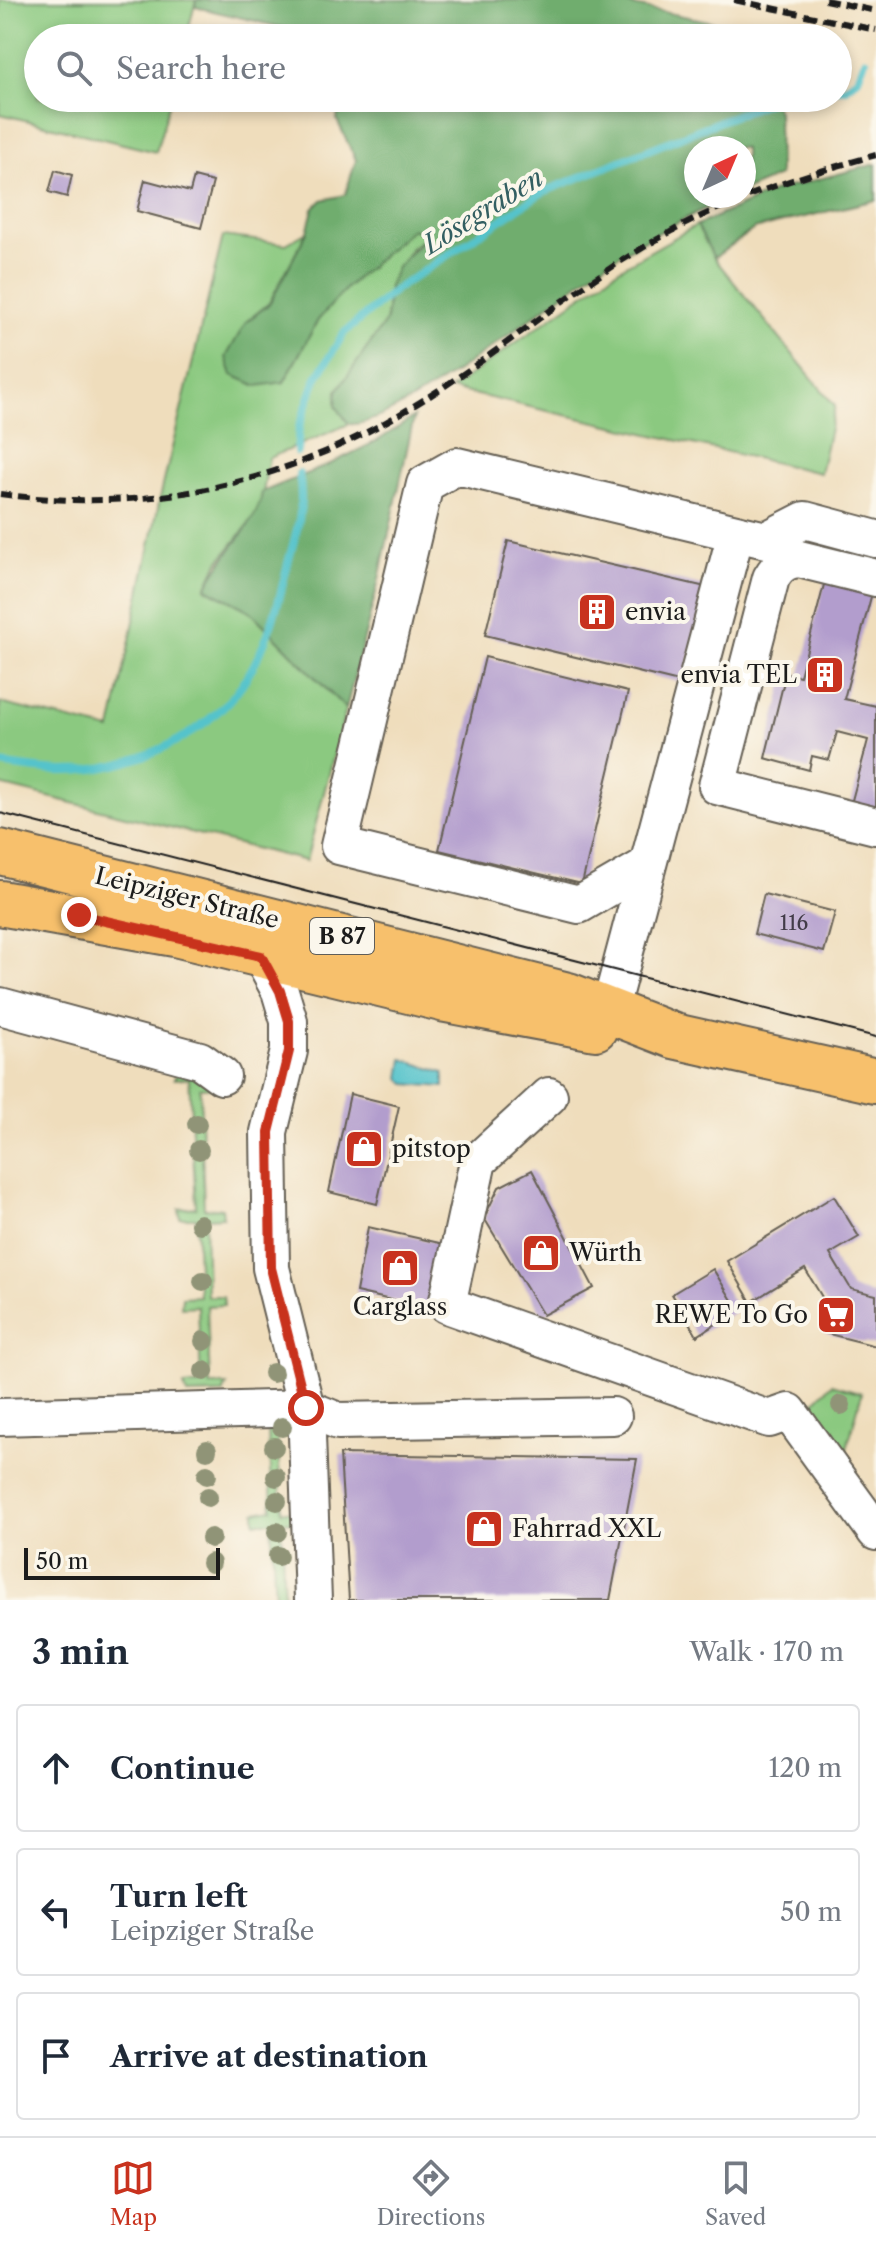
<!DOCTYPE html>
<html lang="en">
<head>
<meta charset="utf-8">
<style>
  body { margin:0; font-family:"Libre Caslon Text",serif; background:#f6f6f7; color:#1f2937 }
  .compass { position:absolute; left:684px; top:136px; width:72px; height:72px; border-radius:50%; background:#fff; box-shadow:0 4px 12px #0003; rotate:44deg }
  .scale { position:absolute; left:24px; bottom:20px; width:196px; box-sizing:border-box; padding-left:8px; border:4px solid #1c1c1c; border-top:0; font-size:22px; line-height:28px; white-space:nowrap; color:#1c1c1c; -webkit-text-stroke:6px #fbf7ec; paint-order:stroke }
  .stop { position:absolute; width:24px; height:24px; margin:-18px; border:6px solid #c8321e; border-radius:50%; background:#fff }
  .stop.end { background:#c8321e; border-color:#fff; box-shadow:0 2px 8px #0008 }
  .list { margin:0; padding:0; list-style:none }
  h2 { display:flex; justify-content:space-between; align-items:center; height:104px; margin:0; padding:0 32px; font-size:34px }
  h2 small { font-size:26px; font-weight:400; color:#747a83 }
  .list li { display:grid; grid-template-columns:52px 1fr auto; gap:24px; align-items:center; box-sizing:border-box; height:128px; margin:0 16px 16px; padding:0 16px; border:2px solid #e0e1e3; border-radius:8px }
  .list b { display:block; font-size:30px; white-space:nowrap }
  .list p { margin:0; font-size:26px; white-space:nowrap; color:#747a83 }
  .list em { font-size:26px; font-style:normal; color:#747a83 }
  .icon { flex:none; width:44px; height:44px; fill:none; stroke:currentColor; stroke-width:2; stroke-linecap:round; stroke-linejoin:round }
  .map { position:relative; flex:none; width:876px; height:1600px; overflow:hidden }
  .search { position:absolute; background:#fff; box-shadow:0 4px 12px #0003; left:24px; right:24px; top:24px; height:88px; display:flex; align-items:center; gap:20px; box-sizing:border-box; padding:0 28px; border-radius:44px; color:#747a83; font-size:30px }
  .sheet { height:536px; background:#fff }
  nav { display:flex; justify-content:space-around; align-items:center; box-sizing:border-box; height:112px; border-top:2px solid #e0e1e3; background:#fff; font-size:22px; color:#747a83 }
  nav a { display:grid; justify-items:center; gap:4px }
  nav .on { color:#c8321e }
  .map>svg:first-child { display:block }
  .green { fill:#8bc980; stroke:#54724e; stroke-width:2 }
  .forest { fill:#70ad6e; stroke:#466445; stroke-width:2 }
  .water { fill:#55c3cb; stroke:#387074; stroke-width:2 }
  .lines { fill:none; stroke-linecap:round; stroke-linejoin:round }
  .stream { stroke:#55c3cb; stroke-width:8 }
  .building { fill:#b29dcd }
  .minor-casing { stroke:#666054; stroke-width:40 }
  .major-casing { stroke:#666054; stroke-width:48 }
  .minor { stroke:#fff; stroke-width:36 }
  .major { stroke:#f7c06c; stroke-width:44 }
  .tram { stroke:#1c1c1c; stroke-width:2 }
  .rail { stroke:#1c1c1c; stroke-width:6; stroke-dasharray:12 6; stroke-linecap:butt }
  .tree { fill:#909477 }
  .route { stroke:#c8321e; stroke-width:10 }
  .labels { text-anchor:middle; stroke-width:8; stroke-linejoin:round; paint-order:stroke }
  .number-label { font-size:20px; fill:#423c48 }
  .shield { fill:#fbf7ec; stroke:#5f5e5a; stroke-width:2 }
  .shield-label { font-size:22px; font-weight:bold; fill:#1c1c1c }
  .poi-label { font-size:24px; fill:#1c1c1c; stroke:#fbf7ec; text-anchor:start }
  .street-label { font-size:24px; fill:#1c1c1c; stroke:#fbf7ec }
  .water-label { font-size:26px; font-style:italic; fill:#335f62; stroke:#fbf7ec }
</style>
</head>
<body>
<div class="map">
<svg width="876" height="1600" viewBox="0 0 876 1600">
  <rect width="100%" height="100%" fill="#fbf7ec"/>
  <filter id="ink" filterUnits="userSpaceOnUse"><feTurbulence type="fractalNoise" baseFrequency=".0125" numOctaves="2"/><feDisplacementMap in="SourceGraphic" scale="16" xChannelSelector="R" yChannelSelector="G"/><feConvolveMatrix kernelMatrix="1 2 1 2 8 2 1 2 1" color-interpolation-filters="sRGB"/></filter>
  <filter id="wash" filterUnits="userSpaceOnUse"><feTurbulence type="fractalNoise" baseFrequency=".006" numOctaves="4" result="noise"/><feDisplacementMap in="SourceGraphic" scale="32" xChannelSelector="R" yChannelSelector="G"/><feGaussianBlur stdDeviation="1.8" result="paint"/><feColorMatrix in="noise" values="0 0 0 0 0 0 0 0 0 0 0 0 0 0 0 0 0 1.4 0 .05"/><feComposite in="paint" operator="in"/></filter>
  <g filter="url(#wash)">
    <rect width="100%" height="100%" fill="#efddbc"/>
    <path class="green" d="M0,0h196l-10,38h-148v60h133l-15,54 -156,-38z
      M697,225l17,33 121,148 -15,67 -369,-84 168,-120z
      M412,229l16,6 -17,13 -22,38 -3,35 -49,70 -1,15 13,18 -80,34 -9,52 -43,54 -11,24 44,23 96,98 -40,152 -306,-76v-82l111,27 49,-232 63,-262 63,8 21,-12 -38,71 -23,19 38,60 34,-62 30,-34z
      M178,1071l39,16 -17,1 4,121 18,-1 1,9 -18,1 2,78h16l1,9 -17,1 3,79h17l-4,9 -36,1 -3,-9 17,-2 -3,-78 -17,1 1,-10 17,-1 -3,-78h-16l-1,-9 17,-2 -7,-129 -15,1z
      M832,1384l30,9 -16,59 -11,-4 -22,-36 2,-11z
      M291,1422l3,10h-17l5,79h13l1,10 -15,1 3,78h-15l6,-2 -4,-76h-16v-10l17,-3 -4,-77 -15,-3 2,-3z"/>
    <path class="forest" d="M196,0h409l118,24 2,14h-397l-133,-31z
      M340,98h431l7,13 1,65 -35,15v-43h-48v48h37c-44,19 -84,41 -125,66 -46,30 -214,168 -259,162l-13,-18 1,-15 49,-70 3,-35 8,-19 30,-32 -15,-6 -64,57 -30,34 -34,62 -27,4 -25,-11 -6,-18 20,-35 24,-19 37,-71 6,-23 9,-9 23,-5 11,-35 -19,-40z
      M876,164v36l-122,29 -40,29 -17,-33 80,-35z
      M414,417l-36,167 -32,125 -96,-98 -44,-23c15,-33 53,-65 56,-96l64,-26 51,-25z"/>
    <path class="water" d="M403,1059l41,14v14l-38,-3 -6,-6z"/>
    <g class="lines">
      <path class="stream" d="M838,89h6l14,-11 7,-18
        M297,452l2,-25 17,-48 28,-46 51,-43 148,-98 235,-94
        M0,764c20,3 41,6 61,7 66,1 143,-32 182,-88 21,-31 34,-72 42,-108 9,-39 21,-61 14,-101"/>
    </g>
    <g id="blocks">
      <path class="building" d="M55,170l17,5 -5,22 -18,-5z
        M194,177l19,5 -12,46 -64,-17 8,-31 45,12z
        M508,541l202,47 -27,95 -198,-48z
        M825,581l47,12 -28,106 32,7v107l-25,-9 17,-64 -31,-8 -8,28 -17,-4 -3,14 -44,-12 21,-85 14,3z
        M485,657l143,35 -46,192 -143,-34z
        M764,894l71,18 -11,40 -70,-18z
        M350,1094l49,12 -22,98 -48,-12z
        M532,1170l62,118 -51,27 -59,-97 15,-31z
        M834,1196l25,41 -29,17 21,35 25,6v51l-51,-13 3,-26 -23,-38 -54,33 -24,-41z
        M368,1227l76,17 -14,65 -74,-17z
        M713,1269l25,41 -41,26 -25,-42z
        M340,1454l297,5 -27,141h-261z"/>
    </g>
  </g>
  <g filter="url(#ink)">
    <use href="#blocks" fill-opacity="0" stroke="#666054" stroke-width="2"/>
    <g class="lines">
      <defs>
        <path id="minor" d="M736,533l30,7 39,-20 71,19
          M876,578l-77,-19c-15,2 -21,7 -28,19l-54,208 159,40
          M261,956l19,35 9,30v30l-20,81 2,136 35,140 32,13 275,-5
          M0,1006l200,54 22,16
          M610,1008l126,-475 -279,-67 -32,18 -86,362 240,59 67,-39
          M549,1096l-71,65 -31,144 322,114 20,-7 87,120
          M0,1417l306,-9 7,192"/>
        <path id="major" d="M0,852l568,143 106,41 202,45
          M0,903l175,31 271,66 149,28"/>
      </defs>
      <use href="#minor" class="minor-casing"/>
      <use href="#major" class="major-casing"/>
      <use href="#minor" class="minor"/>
      <use href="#major" class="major"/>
      <path class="tram" d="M0,813l876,224"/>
      <path class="rail" d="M734,0l142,30
        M825,0l51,11
        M0,494c165,22 304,-15 442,-106 76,-50 145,-111 225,-154 65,-37 137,-59 209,-79"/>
    </g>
    <g class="tree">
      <circle cx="197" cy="1124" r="10"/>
      <circle cx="199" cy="1150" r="10"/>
      <circle cx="200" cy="1224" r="10"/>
      <circle cx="203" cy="1281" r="10"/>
      <circle cx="204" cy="1341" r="10"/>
      <circle cx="204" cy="1371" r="10"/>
      <circle cx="273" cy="1373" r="10"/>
      <circle cx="841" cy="1405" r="10"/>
      <circle cx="282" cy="1427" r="10"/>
      <circle cx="274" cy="1447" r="10"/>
      <circle cx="207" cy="1450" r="10"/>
      <circle cx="207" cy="1475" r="10"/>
      <circle cx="276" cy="1477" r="10"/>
      <circle cx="208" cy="1497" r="10"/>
      <circle cx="277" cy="1501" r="10"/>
      <circle cx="277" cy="1532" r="10"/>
      <circle cx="211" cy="1538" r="10"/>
      <circle cx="278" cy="1556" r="10"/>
      <circle cx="211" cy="1563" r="10"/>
    </g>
  </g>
  <g class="lines" filter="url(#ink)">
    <path class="route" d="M79,915l182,41 19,35 9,30v30l-20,81 2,136 35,140"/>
  </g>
  <defs>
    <symbol id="building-square" viewBox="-11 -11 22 22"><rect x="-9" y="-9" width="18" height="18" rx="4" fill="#c8321e" stroke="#fbf7ec"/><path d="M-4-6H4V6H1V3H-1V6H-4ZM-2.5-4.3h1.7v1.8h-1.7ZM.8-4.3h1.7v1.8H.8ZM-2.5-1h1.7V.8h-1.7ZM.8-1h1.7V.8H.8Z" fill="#fff"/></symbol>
    <symbol id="shop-square" viewBox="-11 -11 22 22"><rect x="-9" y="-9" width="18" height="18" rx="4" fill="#c8321e" stroke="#fbf7ec"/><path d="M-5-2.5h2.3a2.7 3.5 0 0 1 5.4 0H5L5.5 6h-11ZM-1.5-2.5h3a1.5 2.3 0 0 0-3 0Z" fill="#fff"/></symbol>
    <symbol id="supermarket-square" viewBox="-11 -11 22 22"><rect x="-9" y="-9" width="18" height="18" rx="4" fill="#c8321e" stroke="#fbf7ec"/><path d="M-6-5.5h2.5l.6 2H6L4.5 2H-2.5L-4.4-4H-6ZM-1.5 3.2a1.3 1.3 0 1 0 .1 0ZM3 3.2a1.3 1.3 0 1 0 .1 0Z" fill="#fff"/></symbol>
  </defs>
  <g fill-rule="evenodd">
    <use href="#building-square" x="575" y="590" width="44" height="44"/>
    <use href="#building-square" x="803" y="653" width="44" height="44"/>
    <use href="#shop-square" x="342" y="1127" width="44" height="44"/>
    <use href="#shop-square" x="519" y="1231" width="44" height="44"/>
    <use href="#shop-square" x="378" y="1246" width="44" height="44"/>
    <use href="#supermarket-square" x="814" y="1293" width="44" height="44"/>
    <use href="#shop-square" x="462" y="1507" width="44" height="44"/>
  </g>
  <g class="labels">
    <g class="number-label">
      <text x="794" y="930">116</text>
    </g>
    <rect class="shield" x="310" y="918" width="64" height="36" rx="6"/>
    <g class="shield-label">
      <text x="342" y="944">B 87</text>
    </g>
    <g class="poi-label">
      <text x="625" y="620">envia</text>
      <text x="797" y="683" text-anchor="end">envia TEL</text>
      <text x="392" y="1157">pitstop</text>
      <text x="569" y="1261">Würth</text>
      <text x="400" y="1315" text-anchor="middle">Carglass</text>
      <text x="808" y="1323" text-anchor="end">REWE To Go</text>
      <text x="512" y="1537">Fahrrad XXL</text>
    </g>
    <g class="street-label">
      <text transform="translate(187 898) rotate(14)" y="8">Leipziger Straße</text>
    </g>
    <g class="water-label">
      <text transform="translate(483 211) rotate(-32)" y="9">Lösegraben</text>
    </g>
  </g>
</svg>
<svg class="compass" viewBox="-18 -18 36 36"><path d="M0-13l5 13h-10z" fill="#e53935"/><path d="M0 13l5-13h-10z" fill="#747a83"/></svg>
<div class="scale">50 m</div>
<div class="stop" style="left:306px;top:1408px"></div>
<div class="stop end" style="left:79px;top:915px"></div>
<div class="search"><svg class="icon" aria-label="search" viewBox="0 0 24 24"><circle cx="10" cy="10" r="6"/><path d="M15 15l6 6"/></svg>Search here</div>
</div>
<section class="sheet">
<h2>3 min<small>Walk · 170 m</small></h2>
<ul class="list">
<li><svg class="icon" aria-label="ahead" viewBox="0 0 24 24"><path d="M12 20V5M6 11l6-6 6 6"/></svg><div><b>Continue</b></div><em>120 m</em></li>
<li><svg class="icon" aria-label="left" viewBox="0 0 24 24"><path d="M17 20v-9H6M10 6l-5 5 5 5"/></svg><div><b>Turn left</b><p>Leipziger Straße</p></div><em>50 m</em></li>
<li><svg class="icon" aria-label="arrive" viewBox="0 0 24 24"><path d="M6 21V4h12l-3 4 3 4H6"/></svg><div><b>Arrive at destination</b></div></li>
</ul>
</section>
<nav>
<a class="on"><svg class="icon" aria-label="map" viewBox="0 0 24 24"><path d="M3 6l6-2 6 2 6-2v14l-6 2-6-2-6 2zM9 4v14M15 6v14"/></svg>Map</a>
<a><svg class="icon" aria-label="directions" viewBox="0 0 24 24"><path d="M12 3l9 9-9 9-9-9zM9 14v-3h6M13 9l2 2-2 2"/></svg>Directions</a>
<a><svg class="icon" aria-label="saved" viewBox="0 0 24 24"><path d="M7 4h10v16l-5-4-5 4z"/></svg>Saved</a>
</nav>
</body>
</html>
